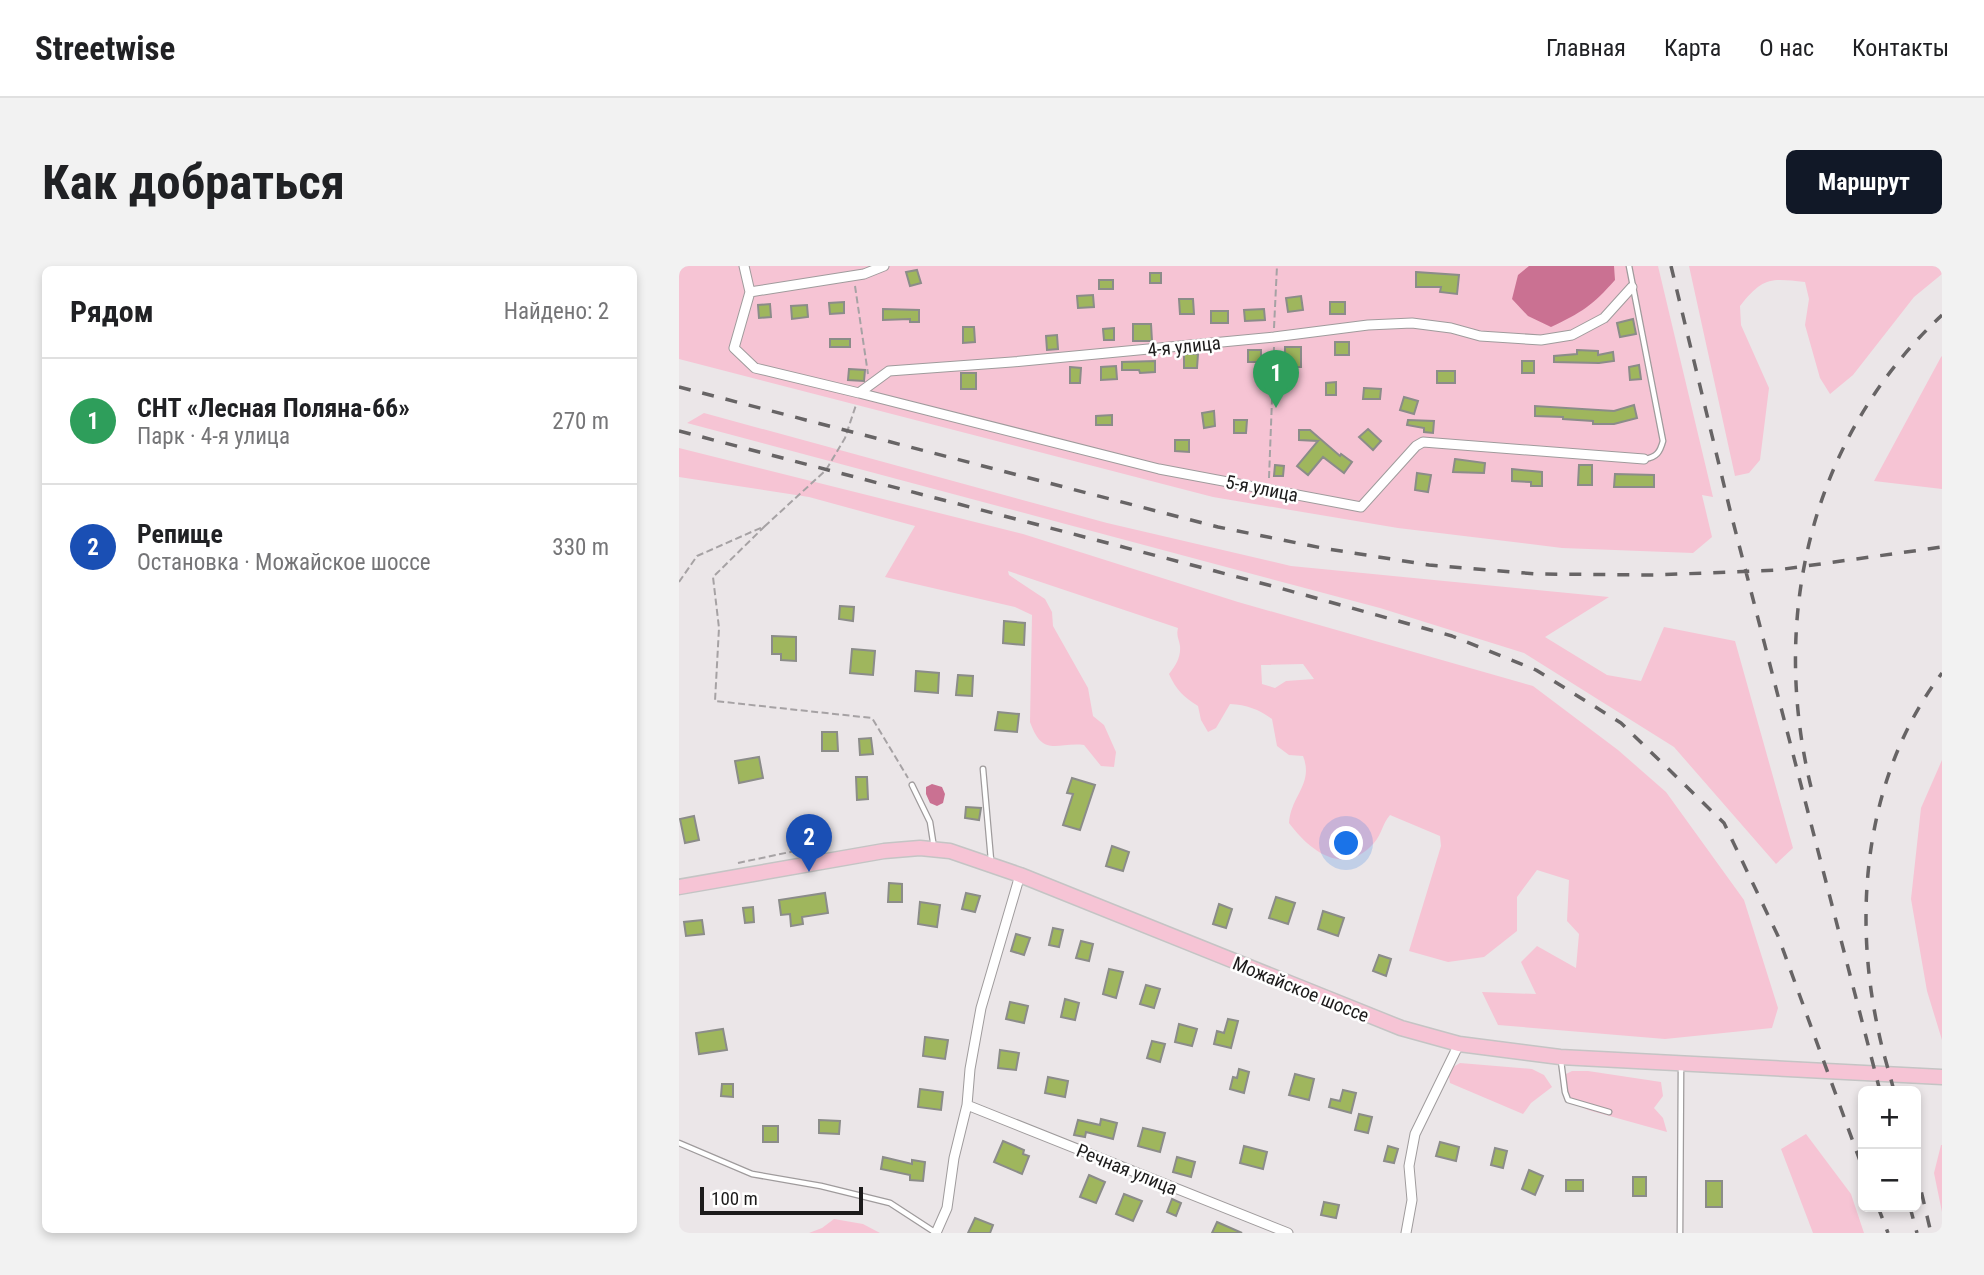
<!DOCTYPE html>
<html lang="ru">
<head>
<meta charset="utf-8">
<style>
  body { margin:0; font-family:"Roboto Condensed",sans-serif; background:#f2f2f2; color:#202124 }
  .controls { position:absolute; right:21px; bottom:21px; display:grid; overflow:hidden; border-radius:10px; box-shadow:0 4px 10px #0003 }
  .controls button { width:63px; height:63px; display:grid; place-items:center; padding:0; border:0; border-bottom:2px solid #e0e0e0; background:#fff; color:#202124; font:35px sans-serif }
  .scale { position:absolute; left:21px; bottom:18px; width:163px; box-sizing:border-box; padding-left:7px; border:4px solid #1c1b1b; border-top:0; font-size:19px; line-height:24px; white-space:nowrap; color:#1c1b1b; -webkit-text-stroke:5px #fff; paint-order:stroke }
  .you { position:absolute; left:668px; top:578px; width:24px; height:24px; margin:-18px; border:5px solid #fff; border-radius:50%; background:#1a73e8; box-shadow:0 0 0 10px #1a73e833 }
  .badge { display:grid; place-items:center; width:46px; height:46px; border-radius:50%; background:#111827; color:#fff; font-size:23px; font-weight:700 }
  .pin { position:absolute; translate:-50% -58px; filter:drop-shadow(0 2px 4px #0008) }
  .pin::after { content:''; position:absolute; top:37px; width:24px; height:21px; background:inherit; clip-path:polygon(0 0,100% 0,50% 100%) }
  .list { margin:0; padding:0; list-style:none }
  h2 { display:flex; justify-content:space-between; align-items:center; height:91px; margin:0; padding:0 28px; font-size:30px }
  h2 small { font-size:23px; font-weight:400; color:#757577 }
  .list li { display:grid; grid-template-columns:46px 1fr auto; gap:21px; align-items:center; box-sizing:border-box; height:126px; padding:0 28px; border-top:2px solid #e0e0e0 }
  .list b { display:block; font-size:26px; white-space:nowrap }
  .list p { margin:0; font-size:23px; white-space:nowrap; color:#757577 }
  .list em { font-size:23px; font-style:normal; color:#757577 }
  .map { position:relative; flex:none; width:1263px; height:967px; overflow:hidden; border-radius:10px }
  header { display:flex; align-items:center; gap:42px; box-sizing:border-box; height:98px; padding:0 35px; background:#fff; border-bottom:2px solid #e0e0e0 }
  header strong { font-size:33px }
  nav { display:flex; gap:38px; margin-inline-start:auto; font-size:24px }
  .intro { display:flex; align-items:center; justify-content:space-between; box-sizing:border-box; height:168px; padding:0 42px }
  h1 { margin:0; font-size:49px }
  .button { padding:18px 32px; border-radius:10px; background:#111827; color:#fff; font-size:24px; font-weight:700 }
  main { display:flex; gap:42px; padding:0 42px }
  aside { flex:1; background:#fff; border-radius:10px; box-shadow:0 4px 10px #0003 }
  .map>svg:first-child { display:block }
  .green { fill:#f6c4d4; fill-rule:evenodd }
  .water { fill:#ca7192 }
  .building { fill:#9fb65d; stroke:#8b8c89; stroke-width:2 }
  .lines { fill:none; stroke-linecap:round; stroke-linejoin:round }
  .lane-casing { stroke:#9f9b9c; stroke-width:7 }
  .street-casing { stroke:#9f9b9c; stroke-width:11 }
  .primary-casing { stroke:#c4c4c4; stroke-width:17 }
  .path { stroke:#a6a2a4; stroke-width:2; stroke-dasharray:7 3.5; stroke-linecap:butt }
  .lane { stroke:#fff; stroke-width:4.5 }
  .street { stroke:#fff; stroke-width:9 }
  .primary { stroke:#f6c4d5; stroke-width:14 }
  .rail { stroke:#676465; stroke-width:3.5; stroke-dasharray:12 12; stroke-linecap:butt }
  .labels { text-anchor:middle; stroke-width:5; stroke-linejoin:round; paint-order:stroke }
  .street-label { font-size:19px; fill:#1c1b1b; stroke:#fff }
</style>
</head>
<body>
<header>
<strong>Streetwise</strong>
<nav><a>Главная</a><a>Карта</a><a>О нас</a><a>Контакты</a></nav>
</header>
<div class="intro"><h1>Как добраться</h1><a class="button">Маршрут</a></div>
<main>
<aside>
<h2>Рядом<small>Найдено: 2</small></h2>
<ul class="list">
<li><span class="badge" style="background:#2e9e5b">1</span><div><b>СНТ «Лесная Поляна-66»</b><p>Парк · 4-я улица</p></div><em>270 m</em></li>
<li><span class="badge" style="background:#1a4fb4">2</span><div><b>Репище</b><p>Остановка · Можайское шоссе</p></div><em>330 m</em></li>
</ul>
</aside>
<div class="map">
<svg width="1263" height="967" viewBox="0 0 1263 967">
  <rect width="100%" height="100%" fill="#ebe6e8"/>
  <path class="green" d="M0,0h979l55,231 -11,-2 10,42 -19,16 -131,-5 -164,-20 -185,-31 -534,-138z
    M1010,0h253v8l-28,23 -61,78 -23,19 -10,-16 -15,-53 4,-26 -4,-17c-35,-4 -42,-5 -65,24l1,19 28,63 -9,72 -11,13 -14,3z
    M1263,90v133l-68,-8 67,-124z
    M25,147l403,110 184,43 318,31 -64,40 62,38 34,6 23,-54 71,14 58,207 -17,16 -102,-117 -150,-94 -144,-45 -693,-185z
    M0,182l344,86 215,68 295,84 85,64 48,42 78,108 34,108 -6,20 -107,11 -167,-14 -16,-33 54,2 -15,-32 16,-16 39,22 3,-34 -12,-13 2,-41 -32,-10 -20,27v34l-33,26 -36,5 -39,-11 32,-105 -1,-10 -50,-21c-8,9 -8,19 -16,28 -30,34 -63,9 -85,-20 2,-28 25,-39 14,-67l-14,-1 -12,-9 -5,-27c-14,-10 -25,-14 -42,-15l-14,24 -8,4 -7,-12 -3,-14c-14,-9 -22,-16 -29,-32 7,-9 12,-17 11,-28 -1,-7 -4,-10 -2,-18l-170,-57 1,4 36,24 7,13 1,14 35,62 5,28 11,9 12,27 -2,15 -13,-1 -17,-21c-28,-3 -41,13 -54,-23l2,-107 -17,-8 -130,-30 30,-51 -106,-29 -130,-20zM624,398l11,15 -28,2 -11,7 -13,-4 -1,-19z
    M1263,494v280l-15,-49 -16,-92 10,-91z
    M781,797l72,6 12,6 8,12 -21,16 -8,11 -73,-31 -2,-13z
    M893,805h16l73,11 2,14 -9,12 9,10 4,14 -79,-22c-17,-8 -22,-16 -28,-33z
    M1127,868l45,60 13,39h-51l-32,-84z
    M1262,879h1v67l-8,-39z
    M155,953l29,5 17,9h-71l13,-5z"/>
  <path class="water" d="M850,0h85l1,14c-22,25 -34,33 -64,47l-23,-11 -16,-17 6,-24z
    M253,518l10,3 3,7 -2,9 -6,3 -7,-3 -4,-9v-7z"/>
  <path class="building" d="M238,4l4,13 -11,3 -4,-14z
    M737,6l43,3 -2,19 -17,-2 1,-5h-25z
    M471,7h11v10h-11z
    M420,14h14v9h-14z
    M414,29l1,12 -16,1 -1,-12z
    M622,30l2,14 -15,2 -2,-14z
    M500,33h14l1,15h-14z
    M165,36v11l-14,1 -1,-11z
    M651,36h15v12h-15z
    M91,38l1,13 -12,1 -1,-13z
    M128,39l1,12 -16,2 -1,-13z
    M204,43l36,1v12h-9v-3l-27,1z
    M585,43l1,11 -20,1 -1,-11z
    M532,45h17v12h-17z
    M954,53l3,15 -16,3 -3,-14z
    M454,58h18l1,17h-19z
    M284,61h11l1,15 -12,1z
    M435,62v12h-10l-1,-11z
    M378,69l1,14 -11,1 -1,-14z
    M151,73h20v8h-20z
    M656,76h14v13h-14z
    M606,81h16v20h-16z
    M569,84h13v12h-13z
    M898,84l21,1v4l15,-3 1,9 -15,2 -45,-1v-6l23,-2z
    M505,88h14l-1,14h-13z
    M476,95v11l-15,1 -1,-3h-17v-8z
    M843,95h12v12h-12z
    M960,99l2,14 -11,1 -1,-13z
    M437,100l1,13 -16,1v-13z
    M391,101l11,1 -1,15h-10z
    M170,103l16,1 -1,11 -16,-1z
    M758,105h18v12h-18z
    M282,107h15v16h-15z
    M657,116v13h-10v-12z
    M685,122l17,1 -1,10h-17z
    M725,131l14,4 -4,13 -14,-4z
    M955,139l3,13 -23,6h-21v-3l-30,-2v-2l-28,-1v-10l79,5z
    M535,145l1,15 -11,2 -2,-15z
    M433,149v10h-16v-9z
    M555,154h13l-1,13h-12z
    M729,154l26,1 -1,12 -9,-1v-4l-17,-3z
    M689,163l13,12 -8,9 -14,-13z
    M620,164h11l30,26 1,-2 11,8 -8,11 -21,-16 -15,18 -11,-9 21,-25 -19,-1z
    M496,174h14v12l-14,-1z
    M776,193l30,4 -1,10 -31,-1z
    M596,199l9,1 -1,10h-9z
    M900,199h13v20h-14z
    M833,203l30,3v14h-11v-4l-19,-1z
    M738,207l14,2 -3,17 -13,-2z
    M936,208l39,1v12h-40z
    M161,340l14,1 -1,14 -14,-2z
    M325,355l21,2 -1,22 -21,-2z
    M93,370l24,1v24l-15,-1v-6h-9z
    M173,383l23,2 -2,24 -23,-2z
    M237,405l23,2 -1,20 -23,-2z
    M279,409l15,1 -1,20 -16,-1z
    M319,446l21,2 -2,18 -22,-2z
    M143,466h15l1,19h-16z
    M192,472l2,16 -13,1 -1,-16z
    M80,491l4,21 -24,5 -4,-22z
    M177,511h11l1,22 -11,1z
    M393,512l23,7 -15,45 -17,-5 10,-31 -6,-1z
    M287,541l15,1 -2,12 -14,-2z
    M15,550l5,24 -14,3 -5,-24z
    M433,580l17,6 -6,19 -17,-5z
    M210,617l13,1v18h-14z
    M146,627l3,20 -26,4 1,7 -12,2 -1,-12 -9,1 -2,-15z
    M287,627l14,3 -5,16 -13,-3z
    M597,631l19,6 -7,21 -19,-6z
    M241,636l20,3 -3,22 -19,-3z
    M540,638l13,5 -6,19 -13,-4z
    M74,641l1,15 -9,1 -2,-15z
    M644,645l21,7 -6,18 -20,-7z
    M23,654l2,14 -18,2 -2,-14z
    M374,662l10,2 -4,17 -10,-2z
    M337,668l14,4 -6,17 -13,-4z
    M402,675l12,3 -4,17 -13,-3z
    M700,689l12,4 -5,17 -13,-5z
    M430,703l14,3 -7,26 -13,-4z
    M467,719l14,4 -6,19 -14,-4z
    M386,733l14,4 -4,17 -14,-3z
    M331,736l18,4 -4,17 -18,-4z
    M549,753l10,2 -7,27 -17,-4 3,-13 7,2z
    M500,758l18,5 -5,17 -17,-4z
    M44,763l4,21 -28,4 -3,-21z
    M246,771l23,3 -3,19 -22,-3z
    M473,775l13,3 -5,18 -13,-4z
    M321,784l19,3 -3,17 -18,-2z
    M560,803l10,3 -5,21 -14,-4 3,-12 4,1z
    M616,808l19,5 -5,21 -20,-5z
    M369,811l20,4 -3,16 -20,-4z
    M43,818h11v13l-12,-1z
    M241,823l23,3 -2,18 -23,-3z
    M664,824l13,3 -5,20 -22,-6 2,-8 9,2z
    M680,848l13,3 -4,16 -13,-3z
    M422,853l16,4 -4,16 -27,-7 -1,5 -11,-2 4,-15 22,5z
    M140,854l21,1 -1,13 -20,-1z
    M84,860h15v16h-15z
    M464,862l22,5 -5,19 -22,-6z
    M324,875l21,9 -1,4 6,2 -7,18 -28,-12z
    M761,876l19,5 -3,14 -20,-5z
    M565,880l23,6 -4,17 -23,-6z
    M709,880l10,3 -4,14 -10,-2z
    M816,882l12,3 -4,17 -12,-3z
    M204,891l29,7v-4l13,2 -2,19 -13,-1v-5l-29,-6z
    M498,891l18,5 -4,15 -18,-5z
    M850,904l14,6 -8,19 -13,-6z
    M410,909l16,7 -9,21 -16,-6z
    M954,911h13v19h-13z
    M887,914h17v11h-17z
    M1027,915h16v26h-16z
    M445,928l18,7 -9,20 -17,-7z
    M493,933l9,4 -5,13 -9,-4z
    M645,936l15,3 -3,13 -15,-3z
    M296,952l18,7 -3,8h-22z
    M538,956l25,11h-30z"/>
  <g class="lines">
    <defs>
      <path id="lane" d="M950,0l34,175c-3,11 -6,16 -18,18
        M304,503l8,91
        M233,519l18,37 4,26
        M882,795l4,31 3,8 41,12
        M0,877l73,31 69,12 69,17 46,30
        M1001,967l1,-165"/>
      <path id="street" d="M65,0l6,26 -16,56 21,20 104,25 30,-22 123,-9 262,-25 94,-12 44,-2 39,5 29,8 61,4 31,-5 32,-17 28,-31
        M71,26l114,-18 20,-8
        M180,127l300,76 202,38 55,-61 7,-4 221,17
        M288,839l321,128
        M257,967l11,-25 7,-50 13,-53 3,-36 11,-61 39,-133
        M727,967l6,-33 -3,-34 6,-32 44,-90"/>
      <path id="primary" d="M0,621l205,-36 36,-3 30,3 70,24 381,153 58,16 101,13 382,20"/>
    </defs>
    <use href="#lane" class="lane-casing"/>
    <use href="#street" class="street-casing"/>
    <use href="#primary" class="primary-casing"/>
    <path class="path" d="M176,20l13,88
      M595,62l3,-62
      M590,212l5,-131
      M86,260l-52,51 6,51 -4,73 157,17 36,60
      M0,316l18,-26 68,-30 61,-56 19,-32 11,-33
      M59,597l71,-15 6,2"/>
    <use href="#lane" class="lane"/>
    <use href="#street" class="street"/>
    <use href="#primary" class="primary"/>
    <path class="rail" d="M992,0l59,244 150,581
      M0,121l539,140 104,21 107,17 108,9 119,1 121,-5 165,-23
      M0,165l597,156 176,49 84,34 85,53 103,100 54,113 85,233
      M1132,521c-42,-172 1,-351 131,-472
      M1215,825c-5,-20 -12,-41 -16,-62 -26,-120 -12,-256 64,-356
      M1237,903l15,64
      M1199,941l10,26
      M1231,941l7,26"/>
  </g>
  <g class="labels">
    <g class="street-label">
      <text transform="translate(505 80) rotate(-6)" y="7">4-я улица</text>
      <text transform="translate(583 222) rotate(11)" y="7">5-я улица</text>
      <text transform="translate(622 723) rotate(22)" y="7">Можайское шоссе</text>
      <text transform="translate(448 903) rotate(22)" y="7">Речная улица</text>
    </g>
  </g>
</svg>
<div class="controls">
<button>+</button>
<button>−</button>
</div>
<div class="scale">100 m</div>
<div class="you"></div>
<div class="pin badge" style="left:597px;top:142px;background:#2e9e5b">1</div>
<div class="pin badge" style="left:130px;top:606px;background:#1a4fb4">2</div>
</div>
</main>
</body>
</html>
